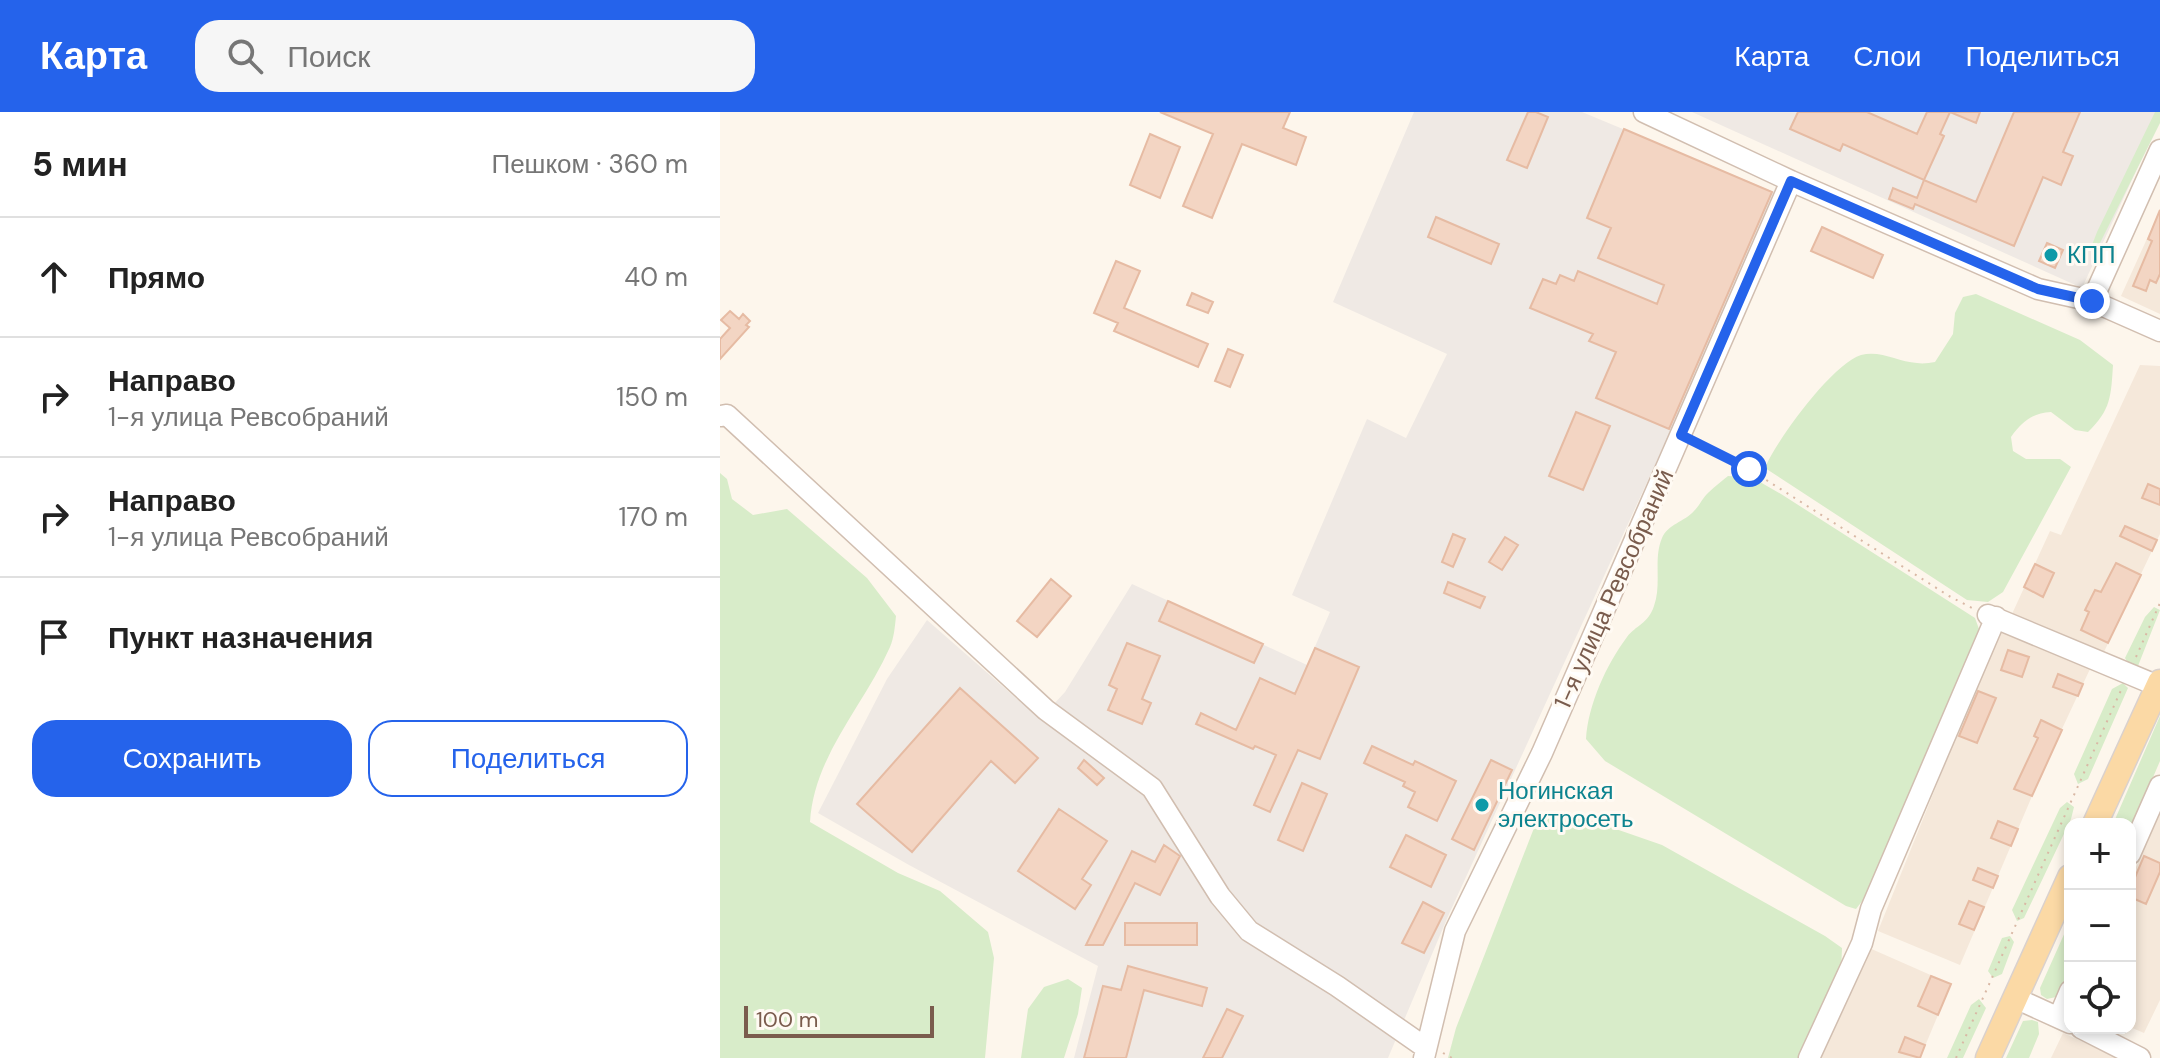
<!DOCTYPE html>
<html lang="ru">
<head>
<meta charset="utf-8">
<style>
  body { margin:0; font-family:"DM Sans",sans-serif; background:#f6f6f6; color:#222 }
  .controls { position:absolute; right:24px; bottom:24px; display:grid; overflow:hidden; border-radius:16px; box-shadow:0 4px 12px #0003 }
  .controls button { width:72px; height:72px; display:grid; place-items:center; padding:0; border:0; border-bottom:2px solid #e0e0e0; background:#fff; color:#222; font:40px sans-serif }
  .scale { position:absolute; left:24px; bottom:20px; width:190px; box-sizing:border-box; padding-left:8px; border:4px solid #7a5c4d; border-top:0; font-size:22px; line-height:28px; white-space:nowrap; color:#7a5c4d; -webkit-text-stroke:6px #fffaf3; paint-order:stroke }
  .stop { position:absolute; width:24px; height:24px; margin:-18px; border:6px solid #2563eb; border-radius:50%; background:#fff }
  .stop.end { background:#2563eb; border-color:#fff; box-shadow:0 2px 8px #0008 }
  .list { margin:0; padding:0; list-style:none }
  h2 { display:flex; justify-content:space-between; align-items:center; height:104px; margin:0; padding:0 32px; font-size:34px }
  h2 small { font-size:26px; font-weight:400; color:#767676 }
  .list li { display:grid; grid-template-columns:52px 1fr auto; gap:24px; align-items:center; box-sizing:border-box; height:120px; padding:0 32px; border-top:2px solid #e0e0e0 }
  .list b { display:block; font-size:30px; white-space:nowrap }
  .list p { margin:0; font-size:26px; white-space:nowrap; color:#767676 }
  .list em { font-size:26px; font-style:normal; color:#767676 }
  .actions { display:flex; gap:16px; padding:24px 32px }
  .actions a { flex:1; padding:18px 0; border:2px solid #2563eb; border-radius:24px; text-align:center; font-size:28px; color:#2563eb }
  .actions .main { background:#2563eb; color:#fff }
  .icon { flex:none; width:44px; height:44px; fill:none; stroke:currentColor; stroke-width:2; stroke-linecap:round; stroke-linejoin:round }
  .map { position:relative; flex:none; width:1440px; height:946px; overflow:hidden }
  header { display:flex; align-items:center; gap:48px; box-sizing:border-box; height:112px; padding:0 40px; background:#2563eb; color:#fff }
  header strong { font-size:38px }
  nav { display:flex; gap:44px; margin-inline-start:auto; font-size:28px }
  .search { width:560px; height:72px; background:#f6f6f6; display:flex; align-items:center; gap:20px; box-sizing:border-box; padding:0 28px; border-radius:24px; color:#767676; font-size:30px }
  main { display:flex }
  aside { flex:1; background:#fff }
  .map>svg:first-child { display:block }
  .residential { fill:#f5e8da }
  .industrial { fill:#efe9e4 }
  .green { fill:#d8ecc9 }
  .building { fill:#f3d5c3; stroke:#e6bba3; stroke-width:2 }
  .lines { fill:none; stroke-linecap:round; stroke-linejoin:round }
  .minor-casing { stroke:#d1beb0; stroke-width:23 }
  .major-casing { stroke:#dad1cd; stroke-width:27 }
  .path { stroke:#d9b8a5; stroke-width:2; stroke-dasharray:2 6; stroke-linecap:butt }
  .minor { stroke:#fff; stroke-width:20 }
  .major { stroke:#fbd9a5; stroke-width:24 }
  .route { stroke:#2563eb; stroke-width:10 }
  .culture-dot { fill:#0f9aa8; stroke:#fffaf3; stroke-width:3 }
  .labels { text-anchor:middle; stroke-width:6; stroke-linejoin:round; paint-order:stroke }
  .culture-label { font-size:24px; fill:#0d838f; stroke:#fffaf3; text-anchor:start }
  .street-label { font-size:24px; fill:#7a5c4d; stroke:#fffaf3 }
</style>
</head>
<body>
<header>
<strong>Карта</strong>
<div class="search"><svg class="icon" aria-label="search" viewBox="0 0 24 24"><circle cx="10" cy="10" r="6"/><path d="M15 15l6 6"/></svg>Поиск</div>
<nav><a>Карта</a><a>Слои</a><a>Поделиться</a></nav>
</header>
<main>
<aside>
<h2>5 мин<small>Пешком · 360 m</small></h2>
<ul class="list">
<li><svg class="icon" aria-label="ahead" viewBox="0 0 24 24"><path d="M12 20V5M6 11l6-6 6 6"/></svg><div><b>Прямо</b></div><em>40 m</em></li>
<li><svg class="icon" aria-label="right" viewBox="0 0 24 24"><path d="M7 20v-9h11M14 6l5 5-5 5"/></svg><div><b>Направо</b><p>1-я улица Ревсобраний</p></div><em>150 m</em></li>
<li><svg class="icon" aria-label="right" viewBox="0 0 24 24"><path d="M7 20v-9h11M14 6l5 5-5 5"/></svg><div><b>Направо</b><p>1-я улица Ревсобраний</p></div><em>170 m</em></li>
<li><svg class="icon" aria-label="arrive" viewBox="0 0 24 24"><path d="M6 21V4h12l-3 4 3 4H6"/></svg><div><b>Пункт назначения</b></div></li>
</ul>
<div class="actions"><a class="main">Сохранить</a><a>Поделиться</a></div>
</aside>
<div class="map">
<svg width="1440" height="946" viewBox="0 0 1440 946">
  <rect width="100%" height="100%" fill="#fdf6ec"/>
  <path class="residential" d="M1440,98v104l-39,-18z
    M1420,253l20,1v168l-57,120 -91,-40 38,-83 11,4z
    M1279,518l91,39 -43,92 -87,204 -82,-34z
    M1440,700v188l-16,33 -14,-6v-146z
    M1147,835l84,37 -31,74h-102z
    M1343,921l25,11 36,14h-73z"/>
  <path class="industrial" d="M694,0h168l192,80 -103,238 -222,484 -61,144h-314l24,-92 -189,-101 -91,-52 69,-134 40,-59 113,99 25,-27 67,-108 175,81 23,-53 -38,-17 75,-176 39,19 41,-84 -114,-52z
    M972,0h468v7l-78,169z"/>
  <path class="green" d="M1435,0h5v11l-63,126 -5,-4 5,-13z
    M1256,182l104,46 33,25c-2,31 -2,45 -25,67l-13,-2 -24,-18c-19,1 -29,10 -40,25l2,14 13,8h34l11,8 -68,125 -15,10 -21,-2 -202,-132c11,-27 67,-104 96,-113 20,-5 37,7 56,8 6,1 12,0 18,-1l18,-28 2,-21 8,-16z
    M0,361l7,6 5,20 21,16 34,-6 80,69 29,38c-1,10 -2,22 -6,31 -26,59 -76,108 -80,175l88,51 42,18 48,41 6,26 -9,100h-265z
    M1008,364l25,2 28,16 194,124 4,11 -41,105 -75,166 -7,9 -10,-3 -241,-145 -19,-22c2,-34 20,-74 41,-102 9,-12 21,-13 27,-31 8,-22 -1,-47 8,-68 6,-14 22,-16 32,-27 6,-6 9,-14 15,-19 6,-6 13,-11 19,-16z
    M1434,495l6,3 -22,56 -7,2 -6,-10 20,-41z
    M1403,571l5,5 -40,91 -10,5 -4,-10 38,-85z
    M1440,604v45l-30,70v-7h-17z
    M1347,690l7,5 -3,12 -47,99 -7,3 -5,-11 48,-102z
    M844,699l98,34 163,91 17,12 -1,25 -36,85h-357l8,-30 78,-200 12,-12z
    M1350,809v48l-14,28 -9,2 -6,-4 -1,-7z
    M1290,824l4,6 -12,32 -9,4 -5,-7 14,-33z
    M348,867l14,9 -4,26 -14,44h-43l7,-49 16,-22z
    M1259,887l7,9 -23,50h-16l24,-53z
    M1312,908l6,2 1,12 -10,24h-23l17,-37z"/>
  <path class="building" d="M440,0h130l-7,16 23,9 -10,28 -54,-21 -30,74 -29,-12 30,-72z
    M808,0h8l12,5 -21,51 -20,-8z
    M1078,0h69l50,22 10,-22h53l-4,11 -26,-11 -10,22 4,2 -20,44 -81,-36 -3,7 -50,-22z
    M1294,0h66l-17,40 10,4 -12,29 -18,-8 -29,69 -99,-42 -2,5 -24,-10 4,-11 24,10 7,-18 52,22z
    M904,17l148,63 -103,237 -73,-31 20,-46 -27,-11 4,-7 -63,-26 13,-29 13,5 4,-9 14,6 4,-10 79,33 7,-19 -66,-27 13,-30 -24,-10z
    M430,22l30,13 -20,51 -30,-13z
    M1440,98v64l-4,9 -6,-3 -4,11 -13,-5 19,-45 -4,-2z
    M716,105l63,27 -8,20 -63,-27z
    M1102,115l61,28 -10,23 -62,-27z
    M1327,131l16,7 -8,18 -16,-7z
    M396,149l24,10 -16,37 84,36 -10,23 -84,-36 4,-8 -24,-10z
    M472,181l21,9 -5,11 -21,-8z
    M10,199l9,8 4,-5 7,7 -4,4 3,2 -29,32v-20l10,-11 -9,-8z
    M508,237l15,6 -13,32 -15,-6z
    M856,300l34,14 -27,64 -34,-14z
    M1428,372l12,5v16l-18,-7z
    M1405,414l32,14 -5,11 -32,-15z
    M733,422l12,5 -12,28 -11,-5z
    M785,425l13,8 -16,25 -13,-8z
    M1396,451l25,12 -33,68 -27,-13 8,-18 -4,-2 10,-20 6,2z
    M1315,452l19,9 -11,24 -19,-10z
    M331,467l20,17 -34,41 -20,-16z
    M728,470l37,15 -5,11 -36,-15z
    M448,489l95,43 -9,19 -95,-42z
    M407,531l33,13 -18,43 9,4 -9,21 -34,-14 9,-21 -8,-4z
    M595,536l44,19 -39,92 -22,-9 -28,62 -16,-7 22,-50 -21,-9 -2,3 -57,-25 5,-11 35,17 24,-52 35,16z
    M1288,538l21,7 -7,20 -21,-7z
    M1338,562l25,10 -5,12 -25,-9z
    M240,576l78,70 -23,25 -24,-22 -79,91 -55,-48z
    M1258,579l18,7 -19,45 -18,-7z
    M1321,608l21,10 -30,66 -18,-7 24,-51 -4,-2z
    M652,634l41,19 2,-4 41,20 -19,40 -29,-14 7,-15 -12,-6 2,-4 -41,-19z
    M364,648l20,18 -7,7 -19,-17z
    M771,648l21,10 -38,80 -22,-11z
    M582,671l25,11 -24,57 -25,-11z
    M339,697l48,32 -25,38 9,6 -16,24 -57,-38z
    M1278,709l20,8 -7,17 -20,-8z
    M686,723l40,20 -15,32 -41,-20z
    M444,733l16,11 -20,39 -25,-12 -32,62h-17l46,-94 23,11z
    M1424,744l16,7v9l-14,32 -16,-7v-8z
    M1258,756l20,8 -5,12 -20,-8z
    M1249,789l15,6 -10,23 -15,-6z
    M703,790l21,11 -20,40 -22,-10z
    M405,811h72v22h-72z
    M408,854l79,22 -5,18 -58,-16 -18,68h-42l19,-72 18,4z
    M1211,864l20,8 -13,31 -20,-9z
    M507,897l16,7 -21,42h-19z
    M1185,925l20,8 -5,13 -21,-6z"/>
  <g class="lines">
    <defs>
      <path id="minor" d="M924,0l147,69 247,108 54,12 68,30
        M1372,189l68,-151
        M0,304l7,-1 319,295 106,78 68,108 29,35 88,55 89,62
        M1268,503l170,71
        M1410,742l30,-68
        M1295,886l55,25
        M1339,905l11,-26
        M1361,916l59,30
        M704,946l31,-127 87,-178 249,-572
        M1089,946l53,-115 9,-34 125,-292"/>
      <path id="major" d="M1375,712l65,-142
        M1268,946l82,-181"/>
    </defs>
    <use href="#minor" class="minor-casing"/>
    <use href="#major" class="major-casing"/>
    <path class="path" d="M976,330l53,27 200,127 23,12
      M1416,545l24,-54
      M723,941l9,5
      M1236,946l166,-370"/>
    <use href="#minor" class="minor"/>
    <use href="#major" class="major"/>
  </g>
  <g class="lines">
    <path class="route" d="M1029,357l-68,-34 110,-254 247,108 54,12"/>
  </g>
  <g class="culture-dot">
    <circle cx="1331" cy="143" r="8"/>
    <circle cx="762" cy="693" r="8"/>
  </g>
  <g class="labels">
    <g class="culture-label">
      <text x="1347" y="151">КПП</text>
      <text x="778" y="687">Ногинская<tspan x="778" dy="28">электросеть</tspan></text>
    </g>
    <g class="street-label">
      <text transform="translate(894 477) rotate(-66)" y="8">1-я улица Ревсобраний</text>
    </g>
  </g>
</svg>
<div class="controls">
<button>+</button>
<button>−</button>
<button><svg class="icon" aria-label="locate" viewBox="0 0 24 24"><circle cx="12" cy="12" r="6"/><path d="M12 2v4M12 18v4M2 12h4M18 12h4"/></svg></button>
</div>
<div class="scale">100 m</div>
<div class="stop" style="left:1029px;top:357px"></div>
<div class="stop end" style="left:1372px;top:189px"></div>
</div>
</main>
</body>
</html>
